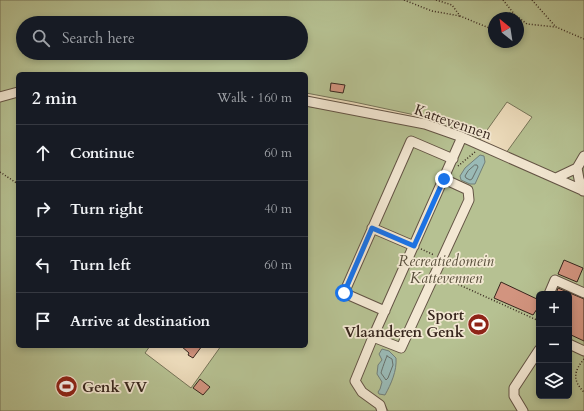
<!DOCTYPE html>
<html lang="en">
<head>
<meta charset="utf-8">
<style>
  body { margin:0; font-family:Cardo,serif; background:#242831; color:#f1f3f6 }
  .controls { position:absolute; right:12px; bottom:12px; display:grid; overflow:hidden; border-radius:6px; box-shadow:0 2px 6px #0003 }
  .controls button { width:36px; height:36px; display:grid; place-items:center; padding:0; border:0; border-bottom:1px solid #363941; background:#171b24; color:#f1f3f6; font:20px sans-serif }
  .compass { position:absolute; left:488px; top:12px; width:36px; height:36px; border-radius:50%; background:#171b24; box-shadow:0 2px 6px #0003; rotate:330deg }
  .stop { position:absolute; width:12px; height:12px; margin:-9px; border:3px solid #1a73e8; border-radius:50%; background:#fff }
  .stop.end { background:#1a73e8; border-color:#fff; box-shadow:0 1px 4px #0008 }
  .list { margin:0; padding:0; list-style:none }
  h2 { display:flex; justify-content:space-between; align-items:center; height:52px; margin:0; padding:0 16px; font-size:17px }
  h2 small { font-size:13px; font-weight:400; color:#9ea1a6 }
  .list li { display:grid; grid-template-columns:26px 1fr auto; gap:12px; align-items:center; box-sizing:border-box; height:56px; padding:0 16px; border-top:1px solid #363941 }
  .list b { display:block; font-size:15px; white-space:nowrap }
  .list em { font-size:13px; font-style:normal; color:#9ea1a6 }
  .icon { flex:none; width:22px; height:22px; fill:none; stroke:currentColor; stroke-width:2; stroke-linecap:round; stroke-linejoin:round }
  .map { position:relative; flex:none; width:584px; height:411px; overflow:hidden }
  .search { position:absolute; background:#171b24; box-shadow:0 2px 6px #0003; left:16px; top:16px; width:292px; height:44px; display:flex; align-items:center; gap:10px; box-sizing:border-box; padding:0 14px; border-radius:22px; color:#9ea1a6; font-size:15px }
  .panel { position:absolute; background:#171b24; box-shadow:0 2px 6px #0003; left:16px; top:72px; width:292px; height:276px; border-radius:6px }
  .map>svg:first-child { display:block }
  .green { fill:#b6c192; stroke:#767458; fill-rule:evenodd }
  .water { fill:#9abab6; stroke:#727f79 }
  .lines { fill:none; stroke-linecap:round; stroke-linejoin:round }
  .shore { stroke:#68706a; stroke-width:1 }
  .building { fill:#d2947f; stroke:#37261d }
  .minor-casing { stroke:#645445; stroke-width:11 }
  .path { stroke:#37261d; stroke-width:1.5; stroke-dasharray:1 2; stroke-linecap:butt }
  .minor { stroke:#f3e8d3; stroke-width:9 }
  .route { stroke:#1a73e8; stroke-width:5 }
  .labels { text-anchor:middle; stroke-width:3.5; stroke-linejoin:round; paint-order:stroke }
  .street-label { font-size:15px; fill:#37261d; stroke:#f3e8d3 }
  .park-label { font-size:15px; font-style:italic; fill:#574d3a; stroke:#f3e8d3 }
  .poi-label { font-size:15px; font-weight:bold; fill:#37261d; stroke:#f3e8d3; text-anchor:end }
</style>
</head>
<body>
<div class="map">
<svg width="584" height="411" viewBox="0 0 584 411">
  <rect width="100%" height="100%" fill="#eddcbc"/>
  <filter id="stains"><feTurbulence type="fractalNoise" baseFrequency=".005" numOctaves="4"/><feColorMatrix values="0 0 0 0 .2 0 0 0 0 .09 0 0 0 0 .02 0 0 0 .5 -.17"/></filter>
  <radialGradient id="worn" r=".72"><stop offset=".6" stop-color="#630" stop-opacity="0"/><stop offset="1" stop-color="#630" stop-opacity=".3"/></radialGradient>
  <path class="green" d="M0,0h584v411h-196l-3,-6 -9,4 1,2h-377v-310l18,-5v250h132l-5,7 46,35 30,-42h85v-240l108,18 92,29 26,-36 -25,-15 -27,38 -37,-14 -14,-8 -75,-16 -48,-9v-19h-288v15l-18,6zM494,18h24v24h-24zM23,23h278v30h-278zM539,294h30v102h-30z"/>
  <path class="water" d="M480,155l4,1 1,6 -10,22h-5l-9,-4 -1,-4 5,-8z
    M382,349l7,2 7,7c1,13 -5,26 -11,37l-6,-1 -1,-2 2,-3 2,-7 -5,-8 1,-9 4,-5 -3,-6z"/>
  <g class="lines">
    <path class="shore" d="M475,165h2l1,2 -6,12 -2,1 -4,-2 -1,-2 3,-5z
      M387,356l5,3 1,6 -5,13 -2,2 -5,-7c1,-4 5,-15 6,-17z"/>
  </g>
  <path class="building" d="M331,83l14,2 -2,8 -13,-2z
    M564,260l19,8 -6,14 -19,-8z
    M501,282l38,18v6l-6,9 -39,-17z
    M558,288l26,11v42l-15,-7v-40h-13z
    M181,346h21l-9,12 -5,-3 1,-2z
    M200,379l10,8 -7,8 -10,-7z"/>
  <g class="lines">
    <defs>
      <path id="minor" d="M0,97l18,-5
        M306,101l119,23 37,13 122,54
        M577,168l2,11 4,12
        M556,178l21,-10 7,-12
        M372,228l42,18
        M549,294l6,-14 29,13
        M385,311l-41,-18 67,-152 42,18
        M373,337l28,11 68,-148 -1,-10 -24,-11
        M569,344l15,7
        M382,411l-2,-6 -18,-13 -7,-11 18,-44 89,-200
        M523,411l-9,-15v-8l25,-38"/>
    </defs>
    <use href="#minor" class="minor-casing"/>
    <path class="path" d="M404,0l28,11 28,5
      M436,0l16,5 8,11 34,14
      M503,0l12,15 12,9 29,3 28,12
      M532,0l24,27
      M458,166l17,-14
      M0,172l18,12
      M421,249l13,6
      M442,277l97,44
      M584,359c-10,12 -12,21 0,33"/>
    <use href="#minor" class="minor"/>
  </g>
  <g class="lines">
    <path class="route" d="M344,293l28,-65 42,18 30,-67"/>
  </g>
  <defs>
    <symbol id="stadium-disc" viewBox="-11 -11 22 22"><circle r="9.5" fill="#8f2418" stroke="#f3e8d3"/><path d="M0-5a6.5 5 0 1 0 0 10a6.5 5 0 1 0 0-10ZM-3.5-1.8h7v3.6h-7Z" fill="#fff"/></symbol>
  </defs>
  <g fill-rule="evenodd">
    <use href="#stadium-disc" x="466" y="312" width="25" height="25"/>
    <use href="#stadium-disc" x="54" y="374" width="25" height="25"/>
  </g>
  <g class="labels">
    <g class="street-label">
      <text transform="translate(453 122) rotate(19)" y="5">Kattevennen</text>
    </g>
    <g class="park-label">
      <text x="446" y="266">Recreatiedomein<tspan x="446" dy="17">Kattevennen</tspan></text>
    </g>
    <g class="poi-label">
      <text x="464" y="320">Sport<tspan x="464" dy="17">Vlaanderen Genk</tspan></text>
      <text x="82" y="392" text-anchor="start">Genk VV</text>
    </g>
  </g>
  <rect width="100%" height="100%" filter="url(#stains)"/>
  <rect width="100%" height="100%" fill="url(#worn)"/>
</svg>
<div class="controls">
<button>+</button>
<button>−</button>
<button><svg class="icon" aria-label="layers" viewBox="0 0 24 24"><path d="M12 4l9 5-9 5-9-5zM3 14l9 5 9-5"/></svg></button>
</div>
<svg class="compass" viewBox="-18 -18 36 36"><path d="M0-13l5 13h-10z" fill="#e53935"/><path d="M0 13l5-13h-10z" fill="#9ea1a6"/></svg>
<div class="stop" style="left:344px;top:293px"></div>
<div class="stop end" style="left:444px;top:179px"></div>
<div class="search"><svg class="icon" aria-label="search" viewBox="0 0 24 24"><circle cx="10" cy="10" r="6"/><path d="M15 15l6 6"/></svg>Search here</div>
<section class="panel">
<h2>2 min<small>Walk · 160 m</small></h2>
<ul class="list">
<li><svg class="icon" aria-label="ahead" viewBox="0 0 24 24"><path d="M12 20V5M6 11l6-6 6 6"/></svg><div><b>Continue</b></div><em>60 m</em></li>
<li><svg class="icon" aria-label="right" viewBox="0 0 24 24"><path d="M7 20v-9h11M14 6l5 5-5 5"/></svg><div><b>Turn right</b></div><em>40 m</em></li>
<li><svg class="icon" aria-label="left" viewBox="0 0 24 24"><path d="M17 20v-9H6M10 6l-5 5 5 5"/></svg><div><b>Turn left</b></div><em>60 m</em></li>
<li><svg class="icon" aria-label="arrive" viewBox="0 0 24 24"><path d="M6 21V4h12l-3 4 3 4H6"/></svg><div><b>Arrive at destination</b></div></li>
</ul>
</section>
</div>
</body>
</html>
